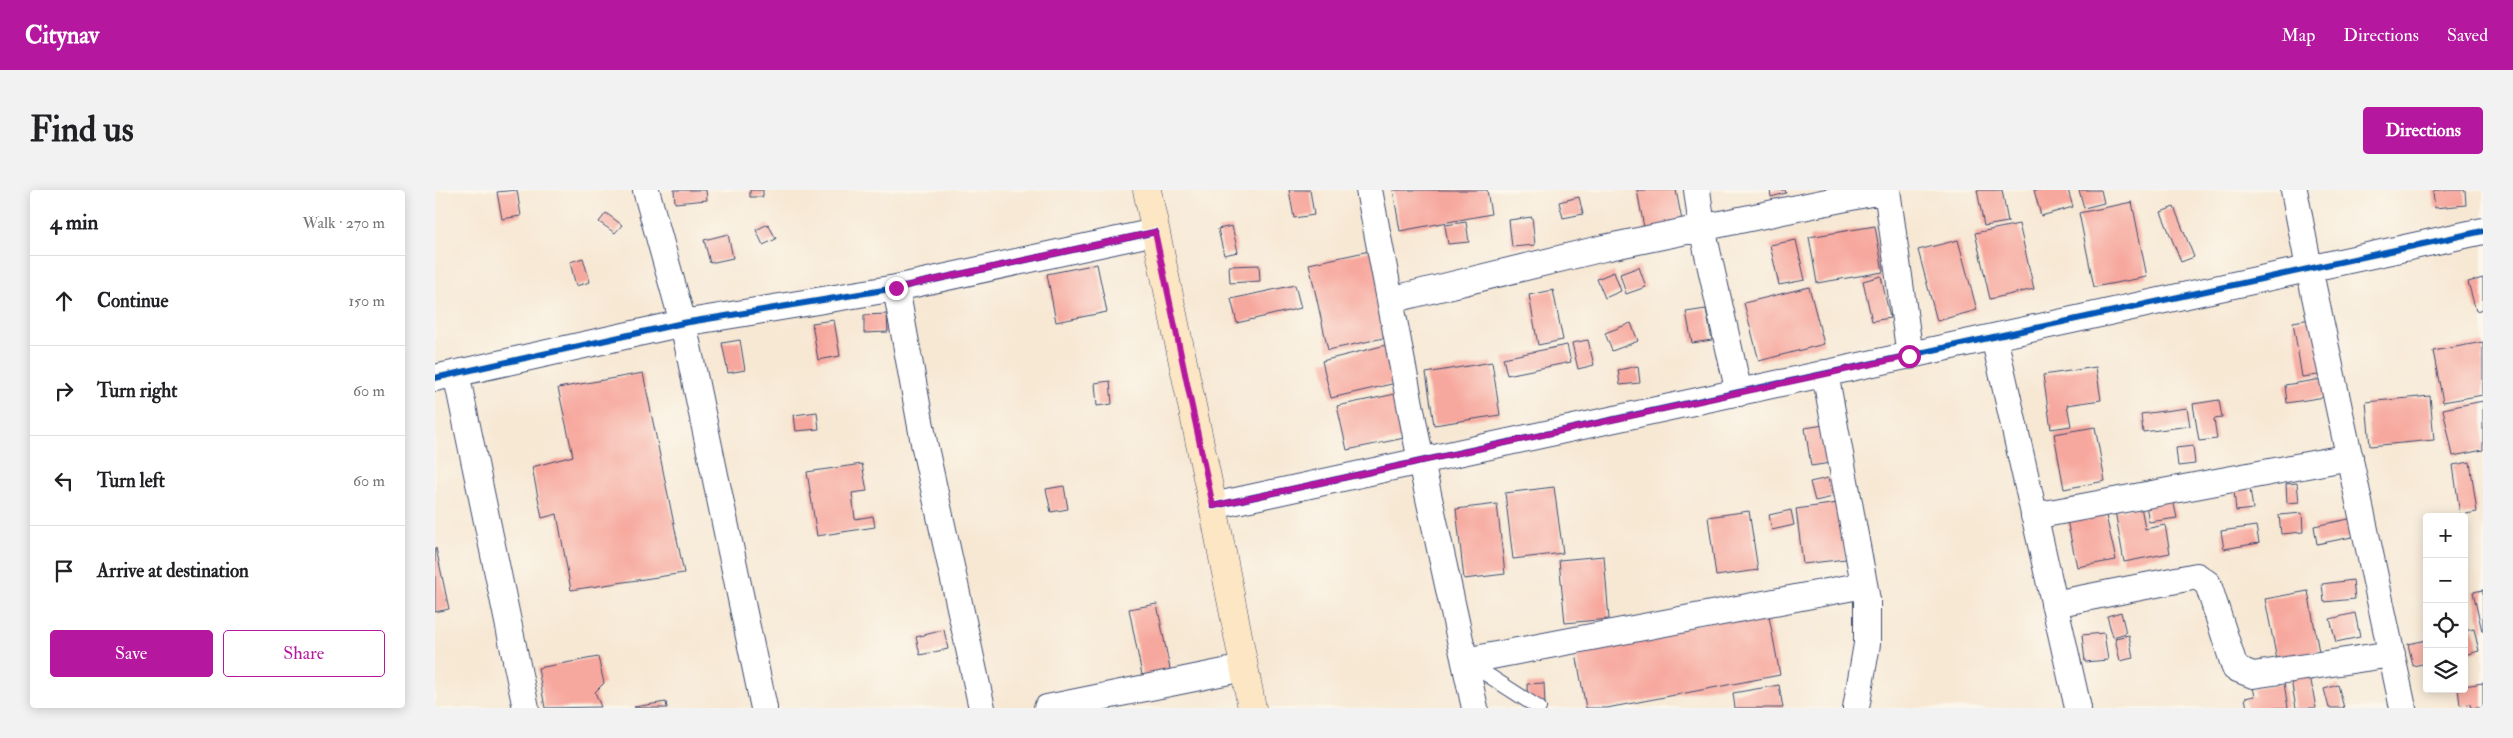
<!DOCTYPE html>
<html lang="en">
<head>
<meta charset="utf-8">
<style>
  body { margin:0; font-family:"IM FELL Double Pica",serif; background:#f2f2f2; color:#202124 }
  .controls { position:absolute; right:15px; bottom:15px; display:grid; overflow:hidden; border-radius:5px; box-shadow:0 2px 12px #0003 }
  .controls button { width:45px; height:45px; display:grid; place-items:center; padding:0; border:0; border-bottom:1px solid #e0e0e0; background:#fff; color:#202124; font:25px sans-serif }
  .stop { position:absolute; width:15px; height:15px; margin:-11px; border:4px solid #b5179e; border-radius:50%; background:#fff }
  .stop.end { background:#b5179e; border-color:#fff; box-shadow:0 1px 5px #0008 }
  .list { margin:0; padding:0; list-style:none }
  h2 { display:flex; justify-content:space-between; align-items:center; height:65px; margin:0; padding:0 20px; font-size:21px }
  h2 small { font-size:16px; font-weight:400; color:#757577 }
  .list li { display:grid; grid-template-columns:32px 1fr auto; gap:15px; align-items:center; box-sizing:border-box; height:90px; padding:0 20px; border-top:1px solid #e0e0e0 }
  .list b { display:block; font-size:19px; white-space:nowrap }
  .list em { font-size:16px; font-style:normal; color:#757577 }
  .actions { display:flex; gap:10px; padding:15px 20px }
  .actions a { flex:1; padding:11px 0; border:1px solid #b5179e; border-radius:5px; text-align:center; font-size:18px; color:#b5179e }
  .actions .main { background:#b5179e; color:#fff }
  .icon { flex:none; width:28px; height:28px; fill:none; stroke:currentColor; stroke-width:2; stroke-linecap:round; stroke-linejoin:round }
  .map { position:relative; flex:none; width:2048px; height:518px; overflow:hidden; border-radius:5px }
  header { display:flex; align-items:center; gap:30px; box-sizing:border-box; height:70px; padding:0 25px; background:#b5179e; color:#fff }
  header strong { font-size:24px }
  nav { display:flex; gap:28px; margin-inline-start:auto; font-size:18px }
  .intro { display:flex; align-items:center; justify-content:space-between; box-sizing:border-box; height:120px; padding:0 30px }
  h1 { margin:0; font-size:35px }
  .button { padding:12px 22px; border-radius:5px; background:#b5179e; color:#fff; font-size:18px; font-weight:700 }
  main { display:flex; gap:30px; padding:0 30px }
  aside { flex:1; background:#fff; border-radius:5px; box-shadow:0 2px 12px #0003 }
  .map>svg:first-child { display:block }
  .building { fill:#f7a89e }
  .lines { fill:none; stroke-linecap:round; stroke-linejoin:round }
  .lane-casing { stroke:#3c4b70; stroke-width:16 }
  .street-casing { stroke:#3c4b70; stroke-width:28 }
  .secondary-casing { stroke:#3c4b70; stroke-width:29 }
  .lane { stroke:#fff; stroke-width:14 }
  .street { stroke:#fff; stroke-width:26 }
  .secondary { stroke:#fce6c4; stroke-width:28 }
  .cycleway-casing { stroke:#fbf7ec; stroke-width:9 }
  .cycleway { stroke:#0057b8; stroke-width:6 }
  .route { stroke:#b5179e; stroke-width:6 }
</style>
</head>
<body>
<header>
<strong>Citynav</strong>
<nav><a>Map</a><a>Directions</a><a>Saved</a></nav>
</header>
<div class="intro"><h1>Find us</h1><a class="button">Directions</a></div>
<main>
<aside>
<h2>4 min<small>Walk · 270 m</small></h2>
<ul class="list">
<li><svg class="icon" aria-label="ahead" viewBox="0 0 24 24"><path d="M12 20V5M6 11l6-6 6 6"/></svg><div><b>Continue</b></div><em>150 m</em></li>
<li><svg class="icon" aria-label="right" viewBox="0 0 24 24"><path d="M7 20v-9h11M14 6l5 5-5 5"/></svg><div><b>Turn right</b></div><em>60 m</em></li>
<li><svg class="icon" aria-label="left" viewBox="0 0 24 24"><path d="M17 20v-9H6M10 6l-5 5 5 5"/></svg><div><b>Turn left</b></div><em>60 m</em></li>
<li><svg class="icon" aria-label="arrive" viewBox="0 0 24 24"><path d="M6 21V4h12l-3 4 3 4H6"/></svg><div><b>Arrive at destination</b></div></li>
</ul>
<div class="actions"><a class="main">Save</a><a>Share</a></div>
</aside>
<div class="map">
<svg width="2048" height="518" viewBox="0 0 2048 518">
  <rect width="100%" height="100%" fill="#fbf7ec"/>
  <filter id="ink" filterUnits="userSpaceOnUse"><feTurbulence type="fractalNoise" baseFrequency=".02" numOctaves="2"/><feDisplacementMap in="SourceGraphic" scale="10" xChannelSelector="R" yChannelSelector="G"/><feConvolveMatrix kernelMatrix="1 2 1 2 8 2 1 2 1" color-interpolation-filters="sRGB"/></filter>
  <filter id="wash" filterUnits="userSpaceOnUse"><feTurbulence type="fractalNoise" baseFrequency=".0096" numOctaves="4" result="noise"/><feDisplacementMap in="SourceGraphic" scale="20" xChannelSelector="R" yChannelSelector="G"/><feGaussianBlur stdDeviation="1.12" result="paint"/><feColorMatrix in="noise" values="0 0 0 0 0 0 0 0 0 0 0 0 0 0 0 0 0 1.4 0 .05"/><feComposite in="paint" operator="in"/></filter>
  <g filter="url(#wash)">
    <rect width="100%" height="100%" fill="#f7e8d4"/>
    <g id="blocks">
      <path class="building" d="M82,0l4,26 -19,3 -5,-27z
        M239,0h32l1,10 -32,3z
        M315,0h13v7h-13z
        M854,0h21l4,25 -20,3z
        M958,0h94l4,24 -91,17z
        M1202,0h39l7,36 -38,7z
        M1335,0h15l1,3 -15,4z
        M1542,0h25l6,32 -24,4z
        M1599,0h34l5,17 -32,9z
        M1644,0h22l3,13 -20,5z
        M2000,0h30l1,15 -31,3 -2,-16z
        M1144,7l4,17 -20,4 -4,-16z
        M1697,12l15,75 -53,10 -15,-74z
        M1739,17l20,50 -13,5 -20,-50z
        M171,23l16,12 -7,8 -16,-11z
        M1097,27l3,28 -23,2 -3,-27z
        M1031,32l3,20 -21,2 -3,-19z
        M333,34l8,15 -13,6 -7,-15z
        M1584,34l15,65 -44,10 -15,-66z
        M797,36l6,26 -14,3 -6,-26z
        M1440,36l8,46 -66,11 -8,-46z
        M293,44l5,24 -23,5 -6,-23z
        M1361,50l9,40 -26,5 -9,-40z
        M1523,50l19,70 -40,11 -19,-71z
        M939,60l19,86 -65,14 -19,-86z
        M148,68l7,24 -14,4 -6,-24z
        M662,74l10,48 -51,10 -9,-48z
        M824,75l1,16 -30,2 -1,-17z
        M1204,77l7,20 -20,7 -6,-20z
        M1179,82l7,19 -16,7 -8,-19z
        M1446,86l9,42 -18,3 -9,-40z
        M2048,88v31l-7,2 -8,-29z
        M860,95l6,23 -64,15 -6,-24z
        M1374,97l15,57 -65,17 -15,-58z
        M1118,100l10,50 -25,5 -9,-50z
        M1271,119l6,31 -20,3 -6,-31z
        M452,124l1,18 -24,1v-18z
        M1882,128l9,56 -24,3 -9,-55z
        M399,130l6,36 -22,4 -6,-37z
        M1196,133l7,18 -26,10 -7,-18z
        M305,150l5,30 -17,3 -6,-30z
        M1153,150l6,25 -16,4 -6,-26z
        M2048,152v53l-40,7 -10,-51z
        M951,155l10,38 -65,15 -9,-37z
        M1132,155l4,17 -64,13 -4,-17z
        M1057,172l8,53 -66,10 -8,-52z
        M1203,176l2,17 -20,2 -2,-15z
        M1661,177l5,33 -34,5 4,21 -20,3 -8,-54z
        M208,183l41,200 -113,17 -14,-76 -15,4 -10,-51 41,-11 -15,-68z
        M1893,188l3,18 -44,7 -2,-18z
        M675,191l2,23 -15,2 -2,-23z
        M970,202l9,44 -67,14 -10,-44z
        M1995,206l4,44 -64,6 -4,-44z
        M1784,210l3,18 -8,1 3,20 -18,2 -6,-37z
        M2048,211v49l-30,6 -10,-47z
        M1752,218l3,18 -47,6 -2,-18z
        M382,222l2,17 -23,2 -2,-16z
        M1389,235l7,38 -20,3 -6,-38z
        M1660,237l10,54 -41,8 -10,-55z
        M1758,256l2,18 -17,2 -2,-18z
        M2035,272l7,50 -17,3 -7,-50z
        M427,274l5,27 -15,2 3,26 18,-3 2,11 -58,9 -10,-64z
        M1393,288l5,19 -18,4 -5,-19z
        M1862,293l2,19 -12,1 -1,-19z
        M629,296l4,23 -17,3 -5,-23z
        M1119,297l9,66 -50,6 -8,-66z
        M1815,299l3,20 -17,2 -2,-20z
        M1737,305l5,23 -28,4 -4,-22z
        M1403,313l8,56 -43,5 -7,-55z
        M1062,314l8,70 -41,5 -8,-70z
        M1706,316l4,23 20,-4 5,28 -46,9 -9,-51z
        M1669,317l12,53 -39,7 -11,-51z
        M1356,320l3,15 -22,5 -3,-15z
        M1314,321l9,59 -42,6 -8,-59z
        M1867,323l1,19 -22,2 -2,-19z
        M1919,328l3,18 -40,8 -3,-18z
        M1821,336l3,17 -35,6 -3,-18z
        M1,358l13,61 -14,3v-63z
        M1169,366l5,63 -44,4 -6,-63z
        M1918,390l2,19 -31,3 -2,-18z
        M2048,400v41h-1l-9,-39z
        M1873,401l11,61 -42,8 -12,-61z
        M722,414l14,70 -28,6 -14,-71z
        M1333,421l12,64 -173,33h-21l-11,-60z
        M1686,422l5,21 -13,4 -6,-21z
        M1920,423l5,24 -24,5 -6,-23z
        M2039,439l5,22 -15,4v-24z
        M509,440l4,19 -28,6 -4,-18z
        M1669,443l4,27 -23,2 -3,-27z
        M1694,445l4,23 -13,3 -5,-23z
        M1992,450v23l-14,3 -5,-22z
        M163,467l6,26 -9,9 6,15 -56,1 -7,-40z
        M1874,480l7,38h-20l-6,-34z
        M1109,493l1,22h-17l-1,-21z
        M1849,493l4,25h-41l-2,-10 10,-2 -2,-8z
        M2048,493v25h-12l-1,-4 -10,1 -2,-16h6v-3z
        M1344,495l4,23h-48l-2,-15z
        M1903,495l6,23h-15l-5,-19z
        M231,512l1,6h-32l-1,-1z"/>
    </g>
  </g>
  <g filter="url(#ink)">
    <use href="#blocks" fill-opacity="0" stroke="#3c4b70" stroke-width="1"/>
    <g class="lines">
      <defs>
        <path id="lane" d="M1031,471l73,47"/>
        <path id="street" d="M211,0l37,133 81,385
          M934,0l52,272 54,246
          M1262,0l5,38 37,165
          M1452,0l23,166
          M1859,0l15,78 94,440
          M461,98l28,155 58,265
          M955,110l214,-52 281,-58
          M1559,147l84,371
          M21,183l70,335
          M1390,183l42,227v44l-11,64
          M0,188l248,-55 213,-35 259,-56
          M778,316l1270,-275
          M1599,326l316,-59
          M1619,414l143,-28 11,8 27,84 18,7 139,-21
          M1030,471l399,-76
          M612,518l197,-40"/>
        <path id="secondary" d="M712,0l66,316 39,202"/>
      </defs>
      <use href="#lane" class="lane-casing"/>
      <use href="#street" class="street-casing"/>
      <use href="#secondary" class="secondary-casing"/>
      <use href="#lane" class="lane"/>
      <use href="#street" class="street"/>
      <use href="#secondary" class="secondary"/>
      <defs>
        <path id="cycleway" d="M0,188l248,-55 213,-35 259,-56
          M778,316l1270,-275"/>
      </defs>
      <use href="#cycleway" class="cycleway-casing"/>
      <use href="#cycleway" class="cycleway"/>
    </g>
  </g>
  <g class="lines" filter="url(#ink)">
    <path class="route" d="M461,98l259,-56 58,274 696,-150"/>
  </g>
</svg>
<div class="controls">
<button>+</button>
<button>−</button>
<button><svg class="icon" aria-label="locate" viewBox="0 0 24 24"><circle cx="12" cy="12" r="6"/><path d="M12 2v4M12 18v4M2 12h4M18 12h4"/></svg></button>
<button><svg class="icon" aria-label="layers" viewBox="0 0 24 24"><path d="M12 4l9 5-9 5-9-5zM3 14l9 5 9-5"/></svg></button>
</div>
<div class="stop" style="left:1474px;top:166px"></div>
<div class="stop end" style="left:461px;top:98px"></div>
</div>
</main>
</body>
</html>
